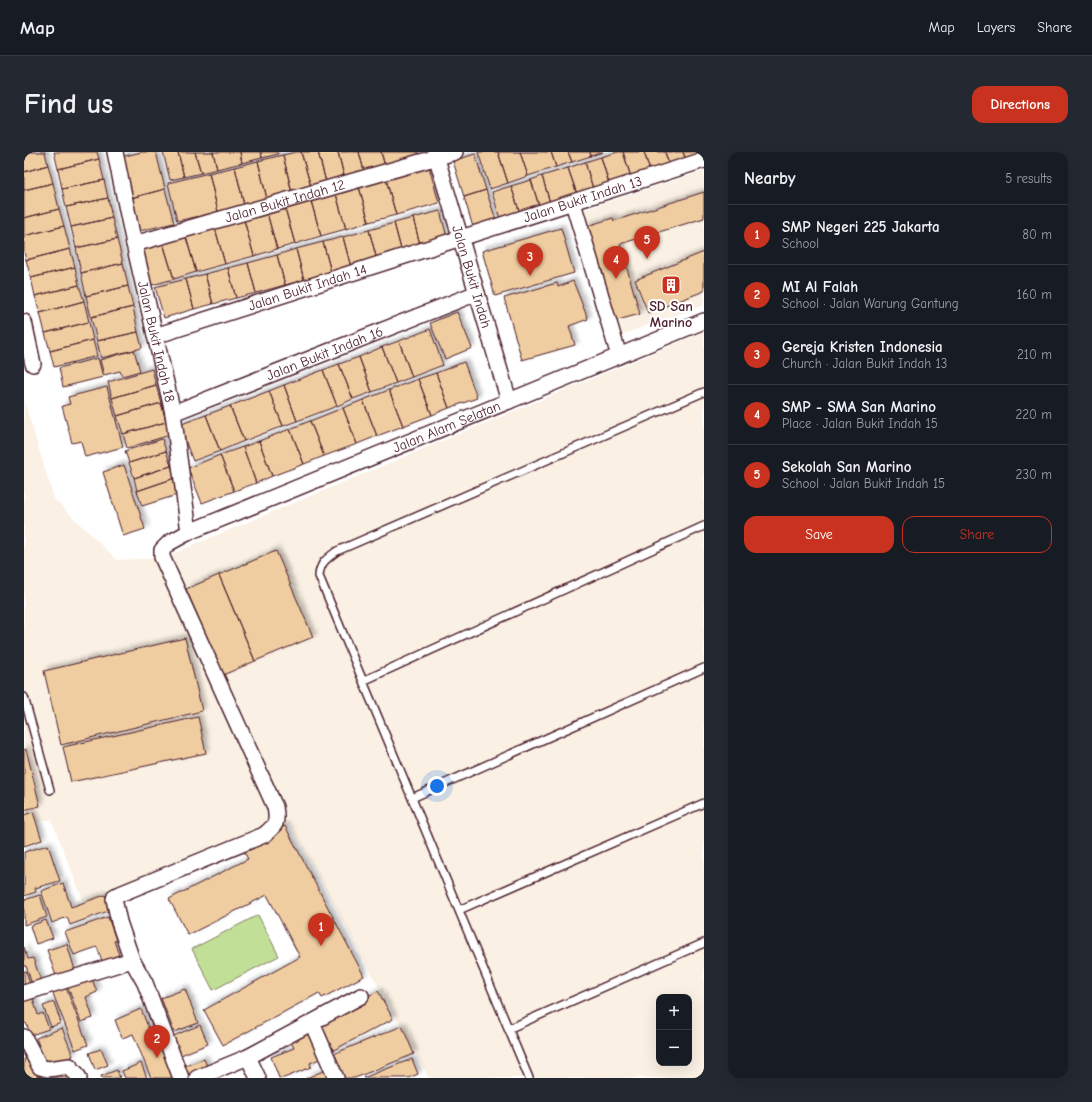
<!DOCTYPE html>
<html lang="en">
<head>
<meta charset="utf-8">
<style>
  body { margin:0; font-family:"Comic Neue",sans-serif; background:#242831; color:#f1f3f6 }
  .controls { position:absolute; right:12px; bottom:12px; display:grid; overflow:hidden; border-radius:8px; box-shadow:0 4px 16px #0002 }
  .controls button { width:36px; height:36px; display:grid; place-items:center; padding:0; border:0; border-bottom:1px solid #363941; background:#171b24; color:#f1f3f6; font:20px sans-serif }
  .you { position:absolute; left:413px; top:634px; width:14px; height:14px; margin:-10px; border:3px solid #fff; border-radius:50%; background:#1a73e8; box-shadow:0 0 0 6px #1a73e833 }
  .badge { display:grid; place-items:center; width:26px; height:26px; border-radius:50%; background:#c8321e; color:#fff; font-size:13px; font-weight:700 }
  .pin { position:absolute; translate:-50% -33px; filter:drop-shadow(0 1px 2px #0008) }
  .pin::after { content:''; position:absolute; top:21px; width:14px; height:12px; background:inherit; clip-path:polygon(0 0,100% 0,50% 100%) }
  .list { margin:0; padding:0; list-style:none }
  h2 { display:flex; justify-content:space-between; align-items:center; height:52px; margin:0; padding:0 16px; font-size:17px }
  h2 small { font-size:13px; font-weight:400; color:#9ea1a6 }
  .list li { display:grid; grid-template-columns:26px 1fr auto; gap:12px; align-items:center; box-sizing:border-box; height:60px; padding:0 16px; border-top:1px solid #363941 }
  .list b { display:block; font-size:15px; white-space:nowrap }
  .list p { margin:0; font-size:13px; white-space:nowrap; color:#9ea1a6 }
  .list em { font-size:13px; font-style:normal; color:#9ea1a6 }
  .actions { display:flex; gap:8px; padding:12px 16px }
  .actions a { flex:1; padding:9px 0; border:1px solid #c8321e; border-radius:12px; text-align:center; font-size:14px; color:#c8321e }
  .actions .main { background:#c8321e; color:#fff }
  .map { position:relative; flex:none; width:680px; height:926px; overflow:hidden; border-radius:12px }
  header { display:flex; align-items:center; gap:24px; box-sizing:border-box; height:56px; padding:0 20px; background:#171b24; border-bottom:1px solid #363941 }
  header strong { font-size:19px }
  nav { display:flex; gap:22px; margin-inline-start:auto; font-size:14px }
  .intro { display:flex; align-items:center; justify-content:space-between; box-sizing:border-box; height:96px; padding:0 24px }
  h1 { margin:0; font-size:28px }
  .button { padding:10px 18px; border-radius:12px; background:#c8321e; color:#fff; font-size:14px; font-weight:700 }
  main { display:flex; gap:24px; padding:0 24px }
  aside { flex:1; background:#171b24; border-radius:12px; box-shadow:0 4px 16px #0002 }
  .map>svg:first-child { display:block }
  .built { fill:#faf0e3; fill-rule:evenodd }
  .garden { fill:#c2df97; stroke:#867f61 }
  .building { fill:#f0cda1; stroke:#4a1f2b; filter:url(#shadow) }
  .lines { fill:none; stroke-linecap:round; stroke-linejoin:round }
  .service-casing { stroke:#4a1f2b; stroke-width:10 }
  .minor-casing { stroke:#4a1f2b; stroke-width:18 }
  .service { stroke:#fff; stroke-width:7 }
  .minor { stroke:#fff; stroke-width:15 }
  .labels { text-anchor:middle; stroke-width:4; stroke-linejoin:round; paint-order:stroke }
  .street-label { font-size:14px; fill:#4a1f2b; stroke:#fff }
  .poi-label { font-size:14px; font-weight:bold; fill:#4a1f2b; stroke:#fff }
</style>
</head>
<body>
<header>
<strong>Map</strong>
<nav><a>Map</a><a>Layers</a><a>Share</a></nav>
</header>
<div class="intro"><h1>Find us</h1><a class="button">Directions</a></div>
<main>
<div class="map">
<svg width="680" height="926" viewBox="0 0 680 926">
  <defs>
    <filter id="shadow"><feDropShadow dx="3.5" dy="-3.5" stdDeviation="2" flood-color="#0004"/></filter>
  </defs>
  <rect width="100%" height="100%" fill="#fff"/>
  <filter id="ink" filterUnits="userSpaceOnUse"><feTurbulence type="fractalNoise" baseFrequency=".025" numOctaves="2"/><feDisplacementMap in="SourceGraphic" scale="8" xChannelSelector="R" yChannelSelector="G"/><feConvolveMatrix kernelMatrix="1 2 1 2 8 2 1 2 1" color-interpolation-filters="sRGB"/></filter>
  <g filter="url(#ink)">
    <path class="built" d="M680,19v134l-91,33 -36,-126z
      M680,180v746h-275l-139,-253 -202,87 -37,-93 -27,7v-426l30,99 63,61 45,-2zM635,845h30v66h-30z"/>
    <path class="garden" d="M234,763l21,41 -66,34 -21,-41z"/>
    <path class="building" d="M0,0h21l3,13 -24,7z
      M30,0h43l2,7 -41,10z
      M118,0h14l9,37 -34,9 -10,-41z
      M139,0h15l6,25 -14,3z
      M154,0h17l6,21 -17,4z
      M171,0h18l4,17 -16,4z
      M189,0h27l2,11 -25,6z
      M216,0h21l1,6 -20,5z
      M237,0h16l1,2 -16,4z
      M272,0h5l10,35 -19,6 -9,-38z
      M277,0h17l8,30 -15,5z
      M294,0h20l6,24 -18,6z
      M314,0h21l5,19 -20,5z
      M335,0h22l4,14 -21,5z
      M357,0h37l1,5 -34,9z
      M454,0h20l10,31 -18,6z
      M474,0h22l8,24 -20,7z
      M496,0h31l5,15 -28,9z
      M527,0h17l4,10 -16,5z
      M544,0h22l1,4 -19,6z
      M566,0h13l-12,4z
      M594,0h5l9,28 -22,7 -9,-30z
      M599,0h21l7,22 -19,6z
      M620,0h21l5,16 -19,6z
      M641,0h18l4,11 -17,5z
      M659,0h21v5l-17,6z
      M451,2l11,36 -22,7 -11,-36z
      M259,3l9,38 -25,6 -9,-38z
      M577,5l9,30 -16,5 -9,-30z
      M75,7l5,21 -42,9 -4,-20z
      M234,9l9,38 -23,6 -9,-38z
      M561,10l9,30 -16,5 -10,-29z
      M24,13l5,18 -29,7v-18z
      M211,15l9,38 -26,7 -9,-39z
      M405,15l10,36 -43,12 -10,-36z
      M544,16l10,29 -27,9 -9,-30z
      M185,21l9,39 -41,9 -9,-38z
      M518,24l9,30 -11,3 -9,-29z
      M362,27l10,36 -27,7 -10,-35z
      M80,28l4,18 -42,9 -4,-18z
      M507,28l9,29 -19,7 -10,-30z
      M29,31l6,26 -35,9v-28z
      M487,34l10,30 -20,6 -9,-30z
      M335,35l10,35 -23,7 -10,-35z
      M141,37l9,34 -35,8 -8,-33z
      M462,38l10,30 -23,7 -9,-30z
      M680,40v26l-84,26 20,70 -26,7 -27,-95 26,-8 1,3z
      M312,42l10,35 -25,7 -10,-35z
      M84,46l4,20 -41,9 -5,-20z
      M287,49l10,35 -26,8 -10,-36z
      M261,56l10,36 -18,5 -10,-36z
      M35,57l5,17 -40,10v-18z
      M416,59l8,30 -27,7 -8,-30z
      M243,61l10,36 -23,7 -10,-36z
      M88,66l5,21 -41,9 -5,-21z
      M389,66l8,30 -19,5 -8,-30z
      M220,68l10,36 -29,8 -10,-36z
      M370,71l8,30 -25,7 -8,-30z
      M40,74l6,23 -44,11 -2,-8v-16z
      M191,76l10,36 -29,8 -10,-35z
      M537,76l13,45 -79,23 -13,-45z
      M345,78l8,30 -26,7 -8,-30z
      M162,85l10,35 -22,7 -11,-36z
      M319,85l8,30 -20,5 -8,-30z
      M93,87l6,24 -42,10 -5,-25z
      M299,90l8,30 -27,8 -8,-31z
      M139,91l11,36 -22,6 -11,-36z
      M46,97l5,18 -44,11 -5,-18z
      M272,97l8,31 -19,5 -8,-30z
      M680,100v39l-56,22 -13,-33z
      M253,103l8,30 -29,8 -8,-30z
      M99,111l5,23 -42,10 -5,-23z
      M224,111l8,30 -20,5 -8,-30z
      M51,115l4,18 -44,11 -4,-18z
      M204,116l8,30 -23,6 -8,-30z
      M181,122l8,30 -19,5 -8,-30z
      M162,127l8,30 -30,9 -9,-31z
      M549,129l15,38 -19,7 6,19 -53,15 -18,-62 53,-15 1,4z
      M55,133l5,16 -44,12 -5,-17z
      M104,134l5,21 -42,10 -5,-21z
      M60,149l5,21 -44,11 -5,-20z
      M109,155l5,25 -41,9 -6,-24z
      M433,160l15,36 -27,11 -15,-36z
      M65,170l4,18 -43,11 -5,-18z
      M406,177l13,36 -31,12 -13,-36z
      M114,180l4,16 -41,10 -4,-17z
      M69,188l4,16 -43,11 -4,-16z
      M375,189l13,36 -16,6 -14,-36z
      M358,195l14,36 -24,9 -13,-35z
      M110,198l6,21 -18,5 -2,-5 -16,4 -4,-15z
      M335,205l13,35 -19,7 -14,-35z
      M74,206l5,19 -40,10 -4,-19z
      M440,210l13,36 -28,10 -13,-35z
      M315,212l14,35 -16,7 -14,-36z
      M128,217l4,16 -44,13 -4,-16z
      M299,218l14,36 -40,15 -13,-36z
      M412,221l13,35 -17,7 -14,-36z
      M394,227l14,36 -29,11 -14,-36z
      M132,233l5,18 -44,13 -5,-18z
      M260,233l13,36 -14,5 -14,-35z
      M83,235l16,60 -38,10 -4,-16 -9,2 -10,-37 8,-2 -2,-7z
      M365,238l14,36 -26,10 -14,-36z
      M245,239l14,35 -39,15 -14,-35z
      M339,248l14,36 -20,8 -14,-36z
      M137,251l5,19 -43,12 -6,-18z
      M206,254l14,35 -24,10 -14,-36z
      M319,256l14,36 -33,12 -14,-35z
      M182,263l14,36 -27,10 -14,-36z
      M286,269l14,35 -20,8 -14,-35z
      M142,270l4,13 -43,13 -4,-14z
      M266,277l14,35 -32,12 -13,-35z
      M138,287l4,12 -37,12 -4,-12z
      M235,289l13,35 -16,7 -13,-36z
      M219,295l13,36 -22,8 -14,-36z
      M142,299l5,15 -37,12 -5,-15z
      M196,303l14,36 -32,12 -14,-35z
      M100,313l21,64 -22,7 -20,-64z
      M147,314l4,12 -38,13 -3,-13z
      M151,326l5,16 -38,12 -5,-15z
      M252,399l37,86 -58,24 -36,-86z
      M195,423l36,86 -32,14 -37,-86z
      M161,486l17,73 -141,34 -17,-74z
      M174,565l8,36 -135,29 -8,-35z
      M2,597l14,57 -16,4v-60z
      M9,660l9,28 -18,6v-31z
      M261,674l79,150 -42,22 -3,-5 -96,52 -19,-35 96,-53 -33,-62 -79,40 -19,-36 79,-40 -6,-11z
      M24,693l12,36 -25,7 1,4 -12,4v-44z
      M39,731l8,24 34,-12 6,15 -41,15 -3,-8 -15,6 -11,-32z
      M16,743l7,22 -23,8v-25z
      M84,765l8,23 -2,1 5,14 -17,6 -5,-14 -23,8 -9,-23z
      M22,768l7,18 -17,6 -6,-18z
      M43,792l8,26 -19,6 -9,-26z
      M0,795l4,12 5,-1 9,26 -9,3 -7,-21h-2z
      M0,819h2l5,16 -7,2z
      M67,825l6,15 -11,5 7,21 -12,4 -14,-37z
      M41,833l23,60 -13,5 -23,-59z
      M161,837l13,34 -24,9 -13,-34z
      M354,839l15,28 -63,33 -15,-28z
      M8,844l6,19 5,-2 6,16 -18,6 -5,-12h-2v-24z
      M30,850l7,21 -10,4 -8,-21z
      M117,857l9,23 9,-4 19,50h-27l-18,-44 -11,4 -7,-18z
      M176,873l8,19 -27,11 -8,-19z
      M378,874l12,28 -59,24h-14l-10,-23z
      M38,876l11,28 -26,10 -11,-28z
      M288,876l12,29 -14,6 1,4 -27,11h-5l-8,-21 23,-9 -5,-10z
      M77,897l7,16 -13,5 -6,-17z
      M7,905l7,21h-14v-19z
      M180,907l4,10 -19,7 -4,-10z
      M388,907l6,15 -9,4h-46z
      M117,911l6,15h-22l-3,-7z
      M44,917l3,9h-24z
      M93,918l3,8h-18l-1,-2z
      M302,918l2,8h-22z"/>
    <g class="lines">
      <defs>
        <path id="service" d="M339,529l341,-155
          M0,545l26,93
          M388,646l292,-130
          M435,758l245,-107
          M484,877l196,-86
          M505,926l-210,-502c1,-13 7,-17 18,-25l367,-159"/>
        <g id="minor">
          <path id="s1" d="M91,0l19,92 39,169 16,119"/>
          <path id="s2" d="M411,0l74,249"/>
          <path d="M549,51l46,153"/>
          <path id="s3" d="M110,92l321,-92"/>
          <path d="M0,170l9,42"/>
          <path id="s4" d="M131,184l549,-176"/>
          <path id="s5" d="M149,261l304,-120"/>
          <path d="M0,841l108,-33"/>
          <path d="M288,871l24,55"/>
          <path d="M0,885l16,30 8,2 22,-3v3l6,4 3,5"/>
          <path d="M224,905l10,21"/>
          <path id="s6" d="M157,926l-36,-95 -13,-23 -13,-38 -5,-23 1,-3 149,-61c12,-10 14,-12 11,-28l-113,-250v-7l7,-7 20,-11 515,-211"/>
          <path d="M173,926l51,-21 113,-61"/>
        </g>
      </defs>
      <use href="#service" class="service-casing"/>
      <use href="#minor" class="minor-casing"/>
      <use href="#service" class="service"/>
      <use href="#minor" class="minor"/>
    </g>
  </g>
  <defs>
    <symbol id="building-square" viewBox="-11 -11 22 22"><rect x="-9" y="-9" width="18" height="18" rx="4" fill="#c8321e" stroke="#fff"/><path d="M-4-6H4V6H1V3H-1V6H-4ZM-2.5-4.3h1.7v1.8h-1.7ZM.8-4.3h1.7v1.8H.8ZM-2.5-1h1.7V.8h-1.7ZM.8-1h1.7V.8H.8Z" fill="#fff"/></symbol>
  </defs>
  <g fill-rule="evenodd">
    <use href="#building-square" x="636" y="122" width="22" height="22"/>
  </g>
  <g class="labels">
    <g class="street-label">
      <text dy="5" stroke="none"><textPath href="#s4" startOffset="449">Jalan Bukit Indah 13</textPath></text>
      <text dy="5" stroke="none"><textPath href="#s3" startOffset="157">Jalan Bukit Indah 12</textPath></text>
      <text dy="5" stroke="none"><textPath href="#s2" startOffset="130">Jalan Bukit Indah</textPath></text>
      <text dy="5" stroke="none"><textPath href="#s4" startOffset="160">Jalan Bukit Indah 14</textPath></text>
      <text dy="5" stroke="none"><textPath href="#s1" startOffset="194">Jalan Bukit Indah 18</textPath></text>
      <text dy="5" stroke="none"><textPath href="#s5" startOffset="163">Jalan Bukit Indah 16</textPath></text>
      <text dy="5" stroke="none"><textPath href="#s6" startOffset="981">Jalan Alam Selatan</textPath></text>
    </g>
    <g class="poi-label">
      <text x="647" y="159">SD San<tspan x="647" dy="16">Marino</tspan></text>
    </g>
  </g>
</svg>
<div class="controls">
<button>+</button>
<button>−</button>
</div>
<div class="you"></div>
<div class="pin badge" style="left:297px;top:794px">1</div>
<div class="pin badge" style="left:133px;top:906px">2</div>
<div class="pin badge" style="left:506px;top:124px">3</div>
<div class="pin badge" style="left:592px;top:127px">4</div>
<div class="pin badge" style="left:623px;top:107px">5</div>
</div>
<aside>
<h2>Nearby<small>5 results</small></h2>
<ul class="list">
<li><span class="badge">1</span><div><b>SMP Negeri 225 Jakarta</b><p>School</p></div><em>80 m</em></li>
<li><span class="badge">2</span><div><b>MI Al Falah</b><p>School · Jalan Warung Gantung</p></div><em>160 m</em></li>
<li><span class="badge">3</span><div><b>Gereja Kristen Indonesia</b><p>Church · Jalan Bukit Indah 13</p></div><em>210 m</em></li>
<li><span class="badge">4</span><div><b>SMP - SMA San Marino</b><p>Place · Jalan Bukit Indah 15</p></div><em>220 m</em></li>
<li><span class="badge">5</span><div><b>Sekolah San Marino</b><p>School · Jalan Bukit Indah 15</p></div><em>230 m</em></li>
</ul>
<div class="actions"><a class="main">Save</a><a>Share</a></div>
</aside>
</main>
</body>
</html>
